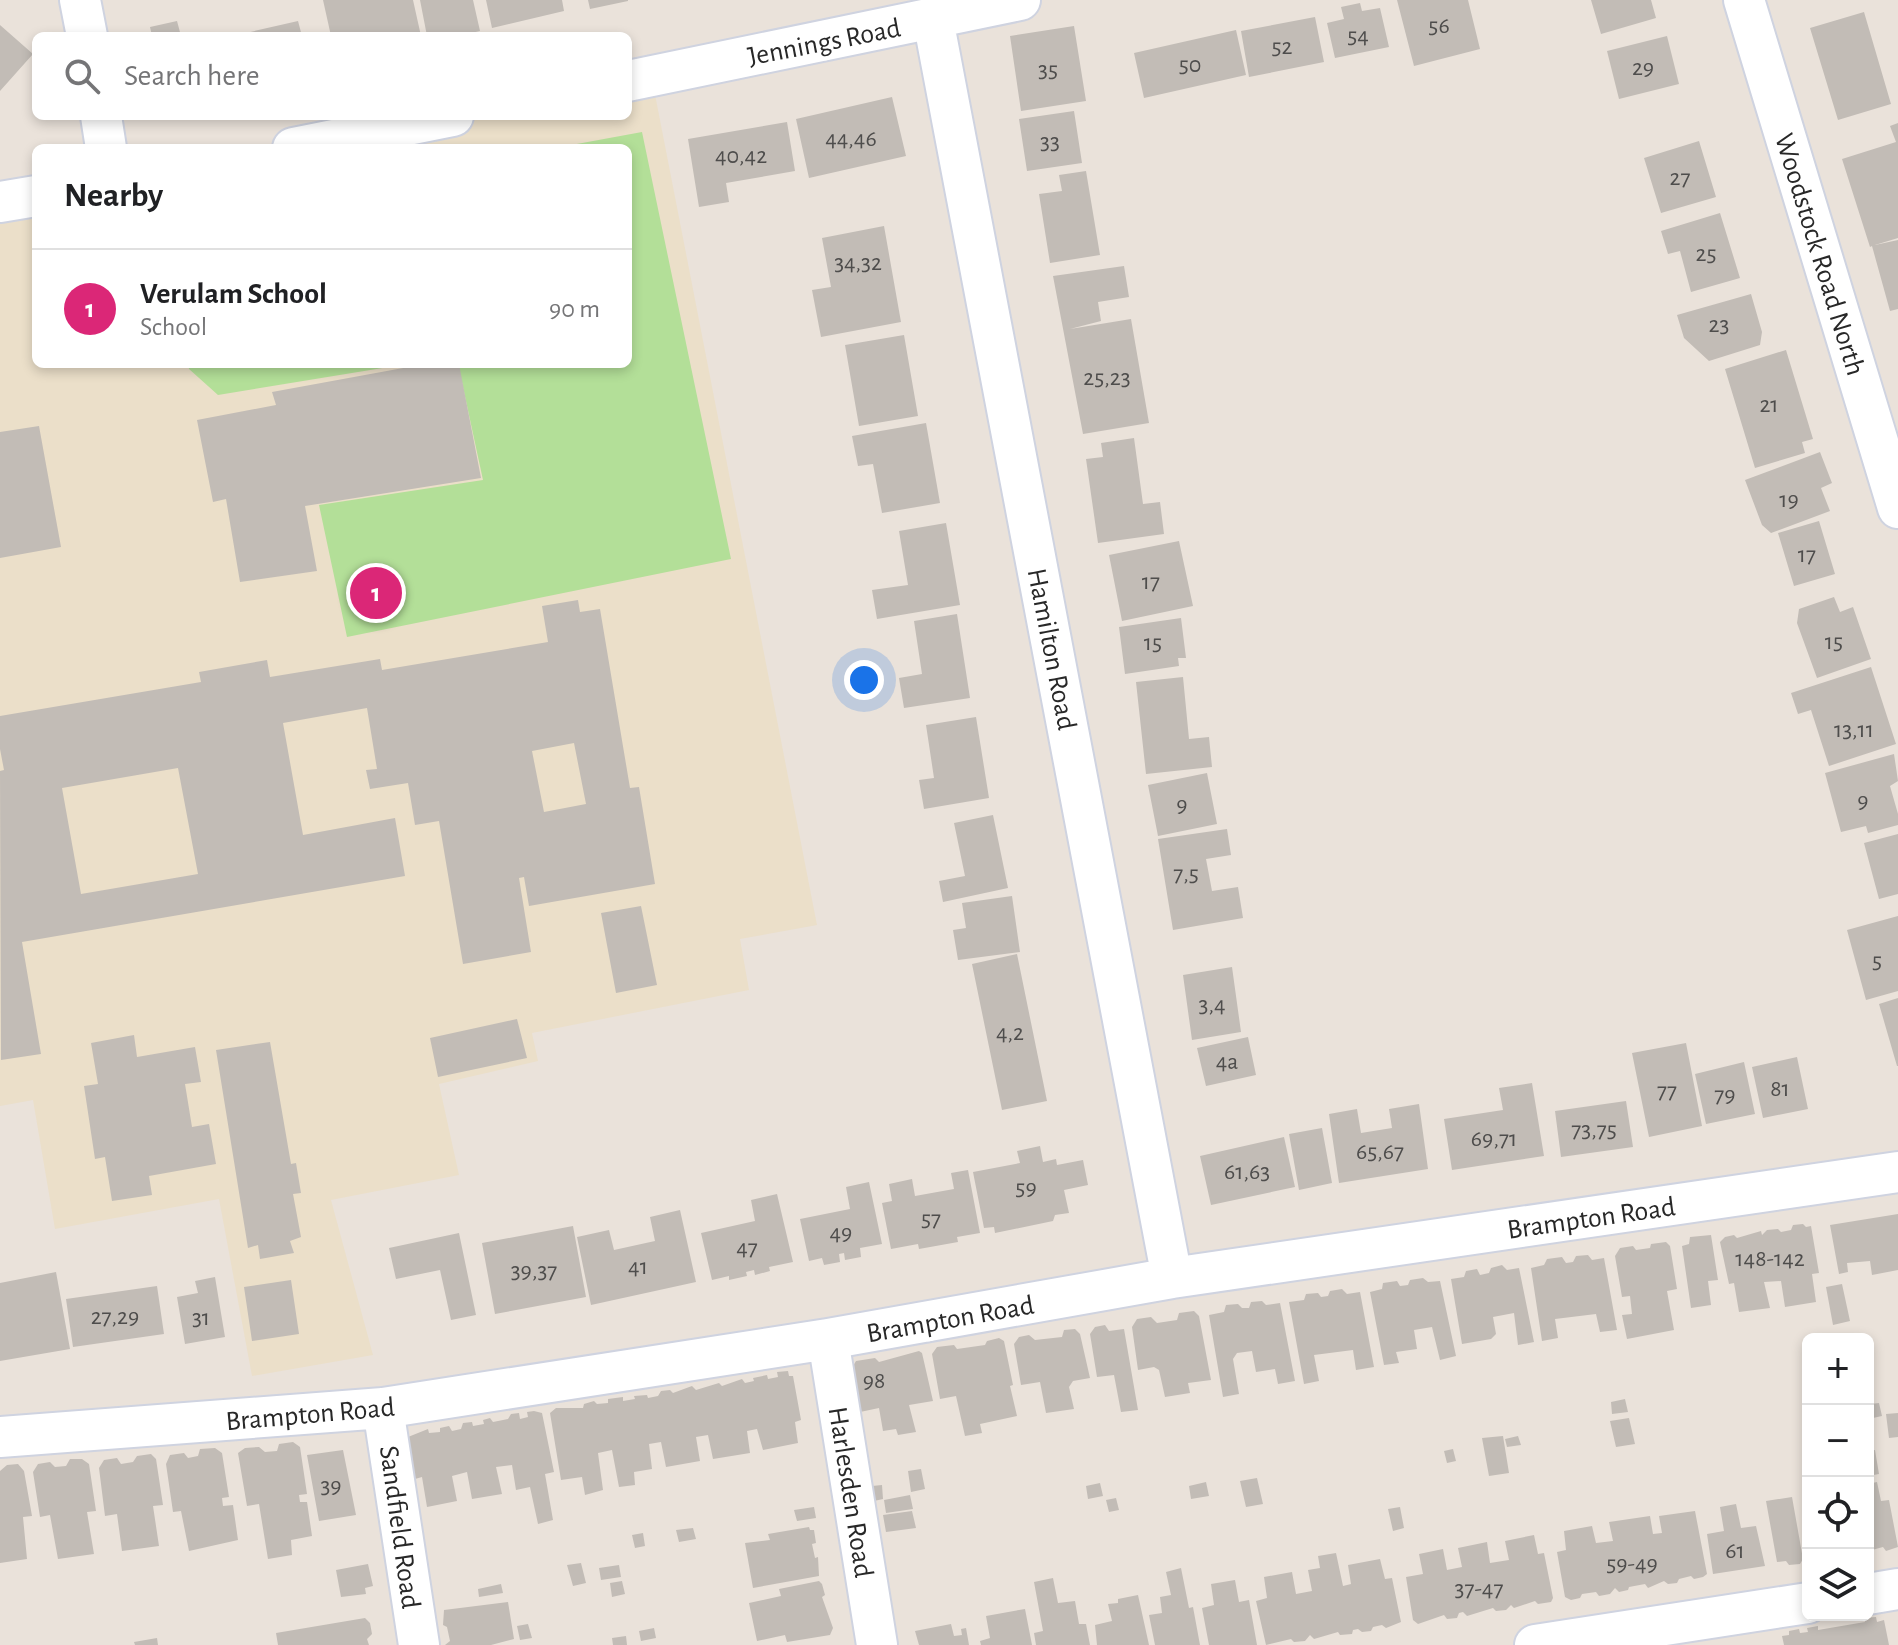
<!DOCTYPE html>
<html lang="en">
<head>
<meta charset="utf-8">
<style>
  body { margin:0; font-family:"Alegreya Sans",sans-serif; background:#f2f2f2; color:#202124 }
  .controls { position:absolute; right:24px; bottom:24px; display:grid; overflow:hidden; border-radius:12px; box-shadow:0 4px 12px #0003 }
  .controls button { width:72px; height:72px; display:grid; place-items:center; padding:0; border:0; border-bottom:2px solid #e0e0e0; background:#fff; color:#202124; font:40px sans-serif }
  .you { position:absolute; left:864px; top:680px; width:28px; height:28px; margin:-20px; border:6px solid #fff; border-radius:50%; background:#1a73e8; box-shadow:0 0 0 12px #1a73e833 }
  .badge { display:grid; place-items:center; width:52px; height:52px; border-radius:50%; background:#db2777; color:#fff; font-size:26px; font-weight:700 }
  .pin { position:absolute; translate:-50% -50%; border:4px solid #fff; box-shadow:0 2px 8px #0006 }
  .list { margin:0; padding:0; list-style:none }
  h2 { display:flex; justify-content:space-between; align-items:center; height:104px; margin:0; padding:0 32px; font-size:34px }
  h2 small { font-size:26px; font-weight:400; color:#757577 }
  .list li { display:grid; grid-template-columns:52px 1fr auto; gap:24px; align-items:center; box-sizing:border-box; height:120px; padding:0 32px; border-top:2px solid #e0e0e0 }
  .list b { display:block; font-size:30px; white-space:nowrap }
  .list p { margin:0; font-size:26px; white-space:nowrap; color:#757577 }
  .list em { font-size:26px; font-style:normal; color:#757577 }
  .icon { flex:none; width:44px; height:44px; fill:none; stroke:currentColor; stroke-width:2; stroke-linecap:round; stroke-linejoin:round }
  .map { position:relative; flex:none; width:1898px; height:1645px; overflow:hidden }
  .search { position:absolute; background:#fff; box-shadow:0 4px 12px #0003; left:32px; top:32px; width:600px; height:88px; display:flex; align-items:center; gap:20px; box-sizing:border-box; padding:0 28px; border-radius:12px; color:#757577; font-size:30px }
  .panel { position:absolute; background:#fff; box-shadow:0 4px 12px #0003; left:32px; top:144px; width:600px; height:224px; border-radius:12px }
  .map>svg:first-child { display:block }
  .education { fill:#ebdfc9 }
  .green { fill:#b3df98 }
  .building { fill:#c2bcb6; fill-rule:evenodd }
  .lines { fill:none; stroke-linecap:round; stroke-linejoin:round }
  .street-casing { stroke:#cfd3e0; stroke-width:44 }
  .street { stroke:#fff; stroke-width:40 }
  .labels { text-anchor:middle; stroke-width:8; stroke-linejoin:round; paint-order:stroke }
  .number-label { font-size:24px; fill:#4e4d4c }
  .street-label { font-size:28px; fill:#282828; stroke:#fff }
</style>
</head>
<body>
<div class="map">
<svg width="1898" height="1645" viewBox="0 0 1898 1645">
  <rect width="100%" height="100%" fill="#eae2da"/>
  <path class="education" d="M652,79l165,846 -77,14 9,51 -217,43 6,28 -99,23 20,91 -128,25 42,155 -121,21 -33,-177 -164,30 -22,-129 -33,6v-897l36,-6v161h592v-216h-308l153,-32h155v-32z"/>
  <path class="green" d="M642,132l89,427 -384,78 -28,-132 164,-25 -25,-116h170v-216h-73z
    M188,364h219l-189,31 -29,-26z"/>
  <path class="building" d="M323,0h90l8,36h-90z
    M420,0h53l7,31 -22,5h-31z
    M486,0h76l2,11 -72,17z
    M588,0h40v1l-38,8z
    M1397,0h71l12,49 -66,17z
    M1591,0h60l5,18 -55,16z
    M1360,3l2,8 18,-3 9,39 -54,11 -8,-35 17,-4 -3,-12z
    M1864,12l27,92 -53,16 -28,-92z
    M1315,17l9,45 -75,15 -8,-46z
    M177,21l4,15h-29l-2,-9z
    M298,21l4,15h-65v-1z
    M0,25l33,29 -33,37z
    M1074,26l12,75 -65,10 -11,-75z
    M1236,30l10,45 -102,23 -10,-45z
    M1667,36l12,48 -60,15 -12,-48z
    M892,97l14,59 -97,22 -13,-59z
    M1074,111l8,52 -55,8 -8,-52z
    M787,122l8,49 -69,12 3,19 -30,5 -11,-68z
    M1898,123v115l-23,7 23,-5v69l-8,2 -18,-65 -2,1 -28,-88 54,-17 -6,-16z
    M1699,141l17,56 -55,16 -17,-55z
    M1086,171l14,84 -50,8 -11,-69 23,-3 -3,-16z
    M1720,213l20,65 -49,14 -11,-41 -12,3 -7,-23z
    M884,226l17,96 -80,15 -9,-47 19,-3 -9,-49z
    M1124,266l5,31 -31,5 3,19 -31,8 61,-10 18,104 -66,11 -30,-158z
    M1751,294l11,38 -2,13 -51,16 -25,-23 -7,-23z
    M904,335l14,81 -59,10 -14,-81z
    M1786,350l27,89 -11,3 3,11 -50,15 -30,-99z
    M425,364h34l22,114 -176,28 12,65 -77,11 -14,-83 -13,3 -16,-82 79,-15 -4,-13z
    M926,423l14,80 -58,10 -9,-49 -15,2 -6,-30z
    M39,426l22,121 -61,11v-126z
    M1134,438l9,66 17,-2 4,32 -66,9 -12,-84 17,-2 -2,-14z
    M1820,452l12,31 -11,5 9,23 -59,22 -9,-8 -17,-45z
    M1819,521l16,53 -41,12 -16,-53z
    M946,523l14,82 -83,14 -5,-29 36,-5 -9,-54z
    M1179,541l14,65 -71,15 -13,-66z
    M1834,597l6,15 13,-5 18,52 -54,19 -20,-55 2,-14z
    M578,600l2,12 20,-3 30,179 9,-1 16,97 -126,22 -5,-29 -5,1 12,74 -68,12 -24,-143 -24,4 -7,-42 -38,6 -4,-19 11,-1 -10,-61 -84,15 20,112 92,-17 10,58 -383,66 19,112 -40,6 -1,-289 4,-1 -4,-21v-33l201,-34 -2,-10 68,-12 3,17 110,-18 2,11 166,-28 -6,-36zM574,743l12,61 -42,8 -12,-61zM178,768l20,106 -117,20 -19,-106z
    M957,614l13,84 -66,10 -5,-30 23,-4 -8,-53z
    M1181,618l5,40h-8l1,8 -54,8 -6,-47z
    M1871,667l25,77 -67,22 -18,-56 -13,4 -7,-21z
    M1183,677l6,62 20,-2 3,30 -66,7 -10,-92z
    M976,717l13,81 -65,11 -5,-29 15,-2 -8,-53z
    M1894,754l4,27 -8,5 8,28v11l-30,8 -2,-7 -25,6 -16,-59z
    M1207,773l10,51 -59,12 -10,-51z
    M993,815l15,73 -65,14 -4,-21 26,-5 -11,-53z
    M1227,829l4,26 -25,4 6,32 26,-4 5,31 -70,12 -15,-91z
    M1898,834v60l-19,5 -15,-56z
    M1012,896l8,56 -62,8 -5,-30 13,-2 -4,-25z
    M641,906l16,79 -41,8 -15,-80z
    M1898,916v75l-32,9 -19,-70z
    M1017,954l30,147 -45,9 -30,-146z
    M1232,967l9,65 -49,8 -9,-65z
    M1898,998v68h-1l-18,-62z
    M517,1019l10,39 -89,19 -8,-39z
    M134,1035l3,22 58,-10 6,35 -16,2 7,43 17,-3 7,40 -67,12 3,19 -40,6 -7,-44 -10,2 -11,-73 14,-2 -7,-41z
    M1248,1037l8,38 -50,11 -9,-38z
    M270,1042l21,122 5,-1 5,30 -8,1 8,43 -11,4 4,12 -34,6 -2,-14 -10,3 -32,-198z
    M1686,1043l16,83 -53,11 -17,-84z
    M1797,1057l11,52 -45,9 -11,-51z
    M1744,1062l11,52 -49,10 -11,-50z
    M1532,1083l12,73 -92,14 -8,-51 59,-9 -4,-22z
    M1626,1101l7,46 -72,10 -6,-46z
    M1419,1104l9,65 -89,14 -10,-69 28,-5 4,24 31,-5 -3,-19z
    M1322,1128l10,55 -33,7 -10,-56z
    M1284,1137l11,50 -84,18 -11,-49z
    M1040,1146l3,16 13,-3 1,6 26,-5 5,25 -24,5 5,23 -14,2 -2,6 -58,12 -1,-6 -10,1 -11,-56 47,-9 -3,-12z
    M968,1170l12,63 -23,4 1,5 -39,7 -1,-5 -27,5 -9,-46 10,-2 -3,-17 23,-5 3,17 39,-7 -3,-16z
    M869,1182l13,62 -22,4 1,9 -16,3 -1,-7 -5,1 1,8 -16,3 -2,-7 -13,3 -9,-42 50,-10 -4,-22z
    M777,1194l16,68 -24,5 1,4 -15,4 -1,-5 -8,2 1,4 -18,4v-4l-17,4 -11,-47 54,-12 -4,-21z
    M680,1210l16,72 -105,23 -14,-68 32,-7 5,20 41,-9 -5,-24z
    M1898,1214v56l-26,5 -2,-14 -23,2 1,9 -9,2 -9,-49z
    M1803,1224l3,3 5,-1 8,47 -7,1 4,28 -31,5 -4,-26 -17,1 6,26 -31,4 -5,-29 -5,1 -9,-42 5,-5 9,-2 3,3 24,-7 1,4 5,-5 11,-1 3,3 10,-2 2,-5z
    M573,1226l13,71 -91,17 -13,-71z
    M459,1233l17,82 -25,5 -11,-50 -44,9 -7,-31z
    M1711,1235l7,45 -10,1 3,24 -20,3 -9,-62 7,-2 1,-7z
    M1666,1242l4,4 7,43 -10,2 7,39 -47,9 -5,-24 10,-1 -2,-18 -8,1 -7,-41 5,-8 13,-2 3,4 14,-2 1,-4z
    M1588,1255l4,5 12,-2 13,72 -17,2 -4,-18 -41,5 3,19 -16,3 -11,-73 13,-3 3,-6 15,-2 4,6 7,-1 3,-6z
    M1502,1265l5,5 12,-2 15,74 -16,3 -4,-32 -21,4 3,17 -5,5 -29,5 -11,-65 13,-2 2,-6 11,-2 3,6 9,-2 2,-5z
    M56,1272l14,77 -70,12v-78z
    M215,1277l10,60 -40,7 -8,-47 21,-4 -3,-12z
    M1423,1278l5,4 12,-1 16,75 -16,4 -8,-33 -18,3 3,19 -21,3 3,11 -15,2 -14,-73 12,-3 1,-6 14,-2 3,5 8,-1 2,-5z
    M291,1280l8,54 -47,7 -8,-54z
    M1842,1284l8,37 -17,4 -7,-38z
    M157,1286l7,48 -91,13 -7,-48z
    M1342,1289l5,5 13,-2 14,75 -18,3 -3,-20 -39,5 5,26 -15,3 -15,-82 15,-2 2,-6 12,-1 3,4 7,-1 2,-5z
    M1262,1301l4,4 14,-2 15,78 -17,3 -3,-15 -19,3 -4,-21 -15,2 -4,6 6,35 -16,3 -14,-82 15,-3 2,-7 12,-1 4,4h7l2,-6z
    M1194,1311l5,5 12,64 -23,3 2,10 -25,4 -6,-27 -5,-3 -16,3 -6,-43 5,-8 14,-2 6,6 20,-3 2,-7z
    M1105,1325l4,6 15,-2 14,81 -17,2 -7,-37 -17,2 -7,-43 5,-7z
    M1075,1329l5,5 10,44 -17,3 -4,6 5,22 -28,4 -6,-31 -19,3 -7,-41 5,-7 10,-2 6,5 27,-3 2,-7z
    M999,1338l5,3 9,44 -3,1 7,30 -37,8 2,9 -17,3 -9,-40 -16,3 -8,-45 5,-7 17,-2 3,4 28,-4 2,-4z
    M919,1351l3,2 11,48 -24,4 7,27 -18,3 -2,-6 -13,2 -4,-23 -19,4 -8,-44 4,-7 19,-3 4,4z
    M788,1371l1,5h4l8,44 -6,2 3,21 -35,7 -6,-21 -10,2 3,22 -37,6 -5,-24 -12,2 4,24 -34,6 -5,-25 -12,2 3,25 -18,3 1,13 -16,2 -7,-37 -14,3 5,37 -18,5 -3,-18 -21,3 -11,-67 6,-5h27l1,-4 10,-3 3,3 11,-1v-4l15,-2v4l12,-2 -1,-3 13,-1 1,3 10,-2 3,-5 9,-1 3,3 19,-7 4,4 23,-7 3,3 20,-7 3,4 9,-2 -1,-3 14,-3 1,4 10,-2 -1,-5z
    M1625,1399l3,13 -16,2 -1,-12z
    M1879,1403l3,13 -9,2 -3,-14z
    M534,1411l8,2 12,59 -9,2 8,46 -15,4 -8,-37 -14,3 -4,-25 -16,2 6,27 -30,5 -5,-27 -15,4 5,25 -30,6 -5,-30 -7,2 -7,-42 20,-8 1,4 11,-1v-4l9,-2 3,5 9,-2 2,-6 9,-1 1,4 11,-2 -1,-4 7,-2 3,4 15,-3 3,-5 8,-1 1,6 8,-2 -1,-5z
    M1898,1413v24l-9,1 -3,-24z
    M1629,1418l6,26 -19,3 -6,-26z
    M1503,1436l6,37 -20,3 -7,-38z
    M1518,1436l3,9 -14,2 -2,-8z
    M293,1442l7,5 7,47 -8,1 1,7h7l5,34 -21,4 1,15 -24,4 -9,-55 -12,2 -9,-53 7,-5 14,-1 6,5 12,-1 2,-7z
    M215,1448l7,5 7,44 -7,1 1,8 10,-1 5,35 -49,11 -8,-40 -8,1 -7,-48 4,-9 14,-2 4,5 10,-2 2,-7z
    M1453,1449l3,12 -9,2 -3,-12z
    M343,1450l13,65 -37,6 -12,-66z
    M1875,1450l4,24 -11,2v-25z
    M151,1454l5,5 7,46 -10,1 6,40 -37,5 -5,-37 -12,2 -6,-48 5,-8 13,-2 4,6 12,-2 4,-6z
    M70,1459h12l7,5 7,47 -9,1 7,42 -36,5 -8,-44 -10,2 -7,-45 5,-8 12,-2 5,5 11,-1z
    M18,1464l6,7 8,45 -9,1 4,42 -27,4v-92l7,-6z
    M921,1469l4,20 -14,3 -3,-21z
    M1257,1478l6,26 -17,3 -6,-26z
    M1206,1482l3,14 -18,3 -2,-13z
    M1877,1482l4,19 8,-1 9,47 -12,4 -3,-4 -11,3 -4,9v-75z
    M1100,1483l3,13 -15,3 -2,-13z
    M882,1485l1,14 -9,2 -2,-15z
    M910,1495l3,14 -27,4 -2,-13z
    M1792,1497l11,62 -3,5 -11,1 -3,-4 -9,1 -11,-61z
    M1116,1498l3,12 -10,2 -3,-12z
    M1736,1504l5,24 15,-2 9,40 -52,8 -6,-40 17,-3 -4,-24z
    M814,1507l2,11 -19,3 -3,-11z
    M1400,1507l4,21 -11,3 -5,-22z
    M912,1511l4,17 -30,4 -3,-17z
    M1695,1511l12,63 -4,3 -9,2 -3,-3 -12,3 -2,4 -9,1 -4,-3 -16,7 -3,-4 -16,3 -1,3 -9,2 -4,-4 -5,6 -11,2 -3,-4 -14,2 -2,4 -9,2 -6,-3 -8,-45 9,-2 -2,-19 28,-5 4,17 17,-2 -4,-19 41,-6 3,18 9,-1 -3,-17z
    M1808,1514v29h-2l-4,-28z
    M809,1527l1,3h4l2,13 -4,1 3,14 3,-1 1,19 -66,12 -8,-45 25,-3 -2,-6z
    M693,1528l3,11 -17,3 -3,-12z
    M643,1533l2,13 -10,2 -3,-13z
    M1534,1535l4,19 6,-1 9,45 -2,4 -13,2 -3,-3 -21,7 -3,-3 -5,5 -10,1 -3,-3 -26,8 -4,-4 -4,1 -2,5 -10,1 -3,-4 -26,9 -5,-4 -7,-43 17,-3 -4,-20 24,-5 4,21 15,-3 -4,-19 29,-6 3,21 19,-3 -4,-19z
    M1336,1553l7,33 8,-2 -3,-19 32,-6 5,20 7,-1 9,44 -15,6 -4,-3 -9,2 -2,4 -9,1 -4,-3 -5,1 -1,4 -12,1 -2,-3 -24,7 -4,-4 -5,6 -11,1 -3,-3 -25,6 -10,-44 11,-3 -3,-21 28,-5 4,22 16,-3 -4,-21 12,-2 -2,-12z
    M581,1563l5,20 -13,3 -6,-21z
    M368,1564l5,22 -8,2 1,6 -25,3 -5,-27z
    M619,1565l2,12 -20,3 -2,-12z
    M1181,1568l8,40 4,-1 7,38h-45l-6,-30 13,-2 -2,-16 11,-2 -5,-23z
    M1053,1578l5,25 17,-2 4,23h7l4,21h-54l-2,-12 9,-2 -9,-49z
    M1235,1580l4,22 10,-2 8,45h-48l-7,-37 12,-3 -3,-21z
    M622,1581l3,13 -13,3 -2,-14z
    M819,1581l3,3 3,11 -3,2 11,31 -3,7 -43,7 -2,-7 -28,6 -8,-38 32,-7 -2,-7z
    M501,1584l2,9 -24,4 -1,-8z
    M1138,1595l11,50h-52l-2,-20 17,-4 -4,-17 10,-1v-4z
    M508,1602l6,37 -23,6h-46l5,-4 -3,-14 -4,-2 1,-15z
    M1025,1609l7,36h-51l-1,-4 10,-3 -4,-22z
    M1876,1617l1,5 7,-2 5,25h-105l-2,-9 7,-1v-4l10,-2 1,4 8,-1 -1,-4 11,-2v4l47,-8 -1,-4z
    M365,1618l5,5 2,11 -5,5 2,6h-91l-2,-12z
    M528,1624l4,14 -12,2 -3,-14z
    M951,1624l3,12 8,-1 -1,-6 5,-1 3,17h-50l-4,-14z
    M654,1628l2,10 -15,3 -2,-10z
    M626,1636l1,9h-14l-1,-7z
    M157,1638l1,7h-23l-1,-3z"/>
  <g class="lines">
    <defs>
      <path id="street" d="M80,0l7,36
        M1744,0l154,508
        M933,19l239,1259
        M628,81l392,-81
        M101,116l5,32
        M293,148l160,-32
        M0,202l36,-6
        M828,1339l49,306
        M383,1408l36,237
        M0,1437l383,-29 445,-69 344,-61 726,-106
        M1868,1594l30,-5
        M1535,1645l273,-42"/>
    </defs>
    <use href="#street" class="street-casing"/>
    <use href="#street" class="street"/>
  </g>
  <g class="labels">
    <g class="number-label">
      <text x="1439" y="33">56</text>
      <text x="1358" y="43">54</text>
      <text x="1282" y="54">52</text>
      <text x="1190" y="72">50</text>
      <text x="1643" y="75">29</text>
      <text x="1048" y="77">35</text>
      <text x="851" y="146">44,46</text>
      <text x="1050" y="149">33</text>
      <text x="741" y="163">40,42</text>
      <text x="1680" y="185">27</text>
      <text x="1706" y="261">25</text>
      <text x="858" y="270">34,32</text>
      <text x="1719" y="332">23</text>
      <text x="1107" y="385">25,23</text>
      <text x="1769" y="412">21</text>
      <text x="1789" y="507">19</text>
      <text x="1807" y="562">17</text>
      <text x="1151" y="589">17</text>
      <text x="1834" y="649">15</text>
      <text x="1153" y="650">15</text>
      <text x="1854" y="737">13,11</text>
      <text x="1863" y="808">9</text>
      <text x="1182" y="812">9</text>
      <text x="1186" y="881">7,5</text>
      <text x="1877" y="968">5</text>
      <text x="1212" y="1012">3,4</text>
      <text x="1010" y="1040">4,2</text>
      <text x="1227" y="1069">4a</text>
      <text x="1780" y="1096">81</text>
      <text x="1667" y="1098">77</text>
      <text x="1725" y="1102">79</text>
      <text x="1594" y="1137">73,75</text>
      <text x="1494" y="1146">69,71</text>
      <text x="1380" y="1159">65,67</text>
      <text x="1247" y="1179">61,63</text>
      <text x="1026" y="1195">59</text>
      <text x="931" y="1226">57</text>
      <text x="841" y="1240">49</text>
      <text x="747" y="1255">47</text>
      <text x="1770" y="1266">148-142</text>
      <text x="638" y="1274">41</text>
      <text x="534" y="1278">39,37</text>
      <text x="115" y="1324">27,29</text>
      <text x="201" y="1325">31</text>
      <text x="874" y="1388">98</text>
      <text x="331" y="1493">39</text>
      <text x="1735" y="1558">61</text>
      <text x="1632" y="1571">59-49</text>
      <text x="1479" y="1596">37-47</text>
    </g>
    <g class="street-label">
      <text transform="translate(824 41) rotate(-11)" y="10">Jennings Road</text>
      <text transform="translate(1821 254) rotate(73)" y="10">Woodstock Road North</text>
      <text transform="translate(1053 649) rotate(79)" y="10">Hamilton Road</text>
      <text transform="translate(1591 1217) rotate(-8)" y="10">Brampton Road</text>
      <text transform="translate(950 1318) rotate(-10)" y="10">Brampton Road</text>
      <text transform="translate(310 1413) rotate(-5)" y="10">Brampton Road</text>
      <text transform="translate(852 1492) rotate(81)" y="10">Harlesden Road</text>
      <text transform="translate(401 1527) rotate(82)" y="10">Sandfield Road</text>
    </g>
  </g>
</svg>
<div class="controls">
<button>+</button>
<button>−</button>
<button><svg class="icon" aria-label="locate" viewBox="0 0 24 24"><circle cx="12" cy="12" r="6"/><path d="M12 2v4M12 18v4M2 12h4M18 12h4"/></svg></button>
<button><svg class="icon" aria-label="layers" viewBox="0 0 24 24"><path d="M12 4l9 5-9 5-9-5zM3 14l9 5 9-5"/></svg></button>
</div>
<div class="you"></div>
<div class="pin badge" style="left:376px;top:593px">1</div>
<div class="search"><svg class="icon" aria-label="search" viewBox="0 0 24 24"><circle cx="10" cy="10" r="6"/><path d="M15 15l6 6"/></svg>Search here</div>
<section class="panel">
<h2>Nearby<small></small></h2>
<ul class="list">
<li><span class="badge">1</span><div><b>Verulam School</b><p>School</p></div><em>90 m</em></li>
</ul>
</section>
</div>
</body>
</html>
